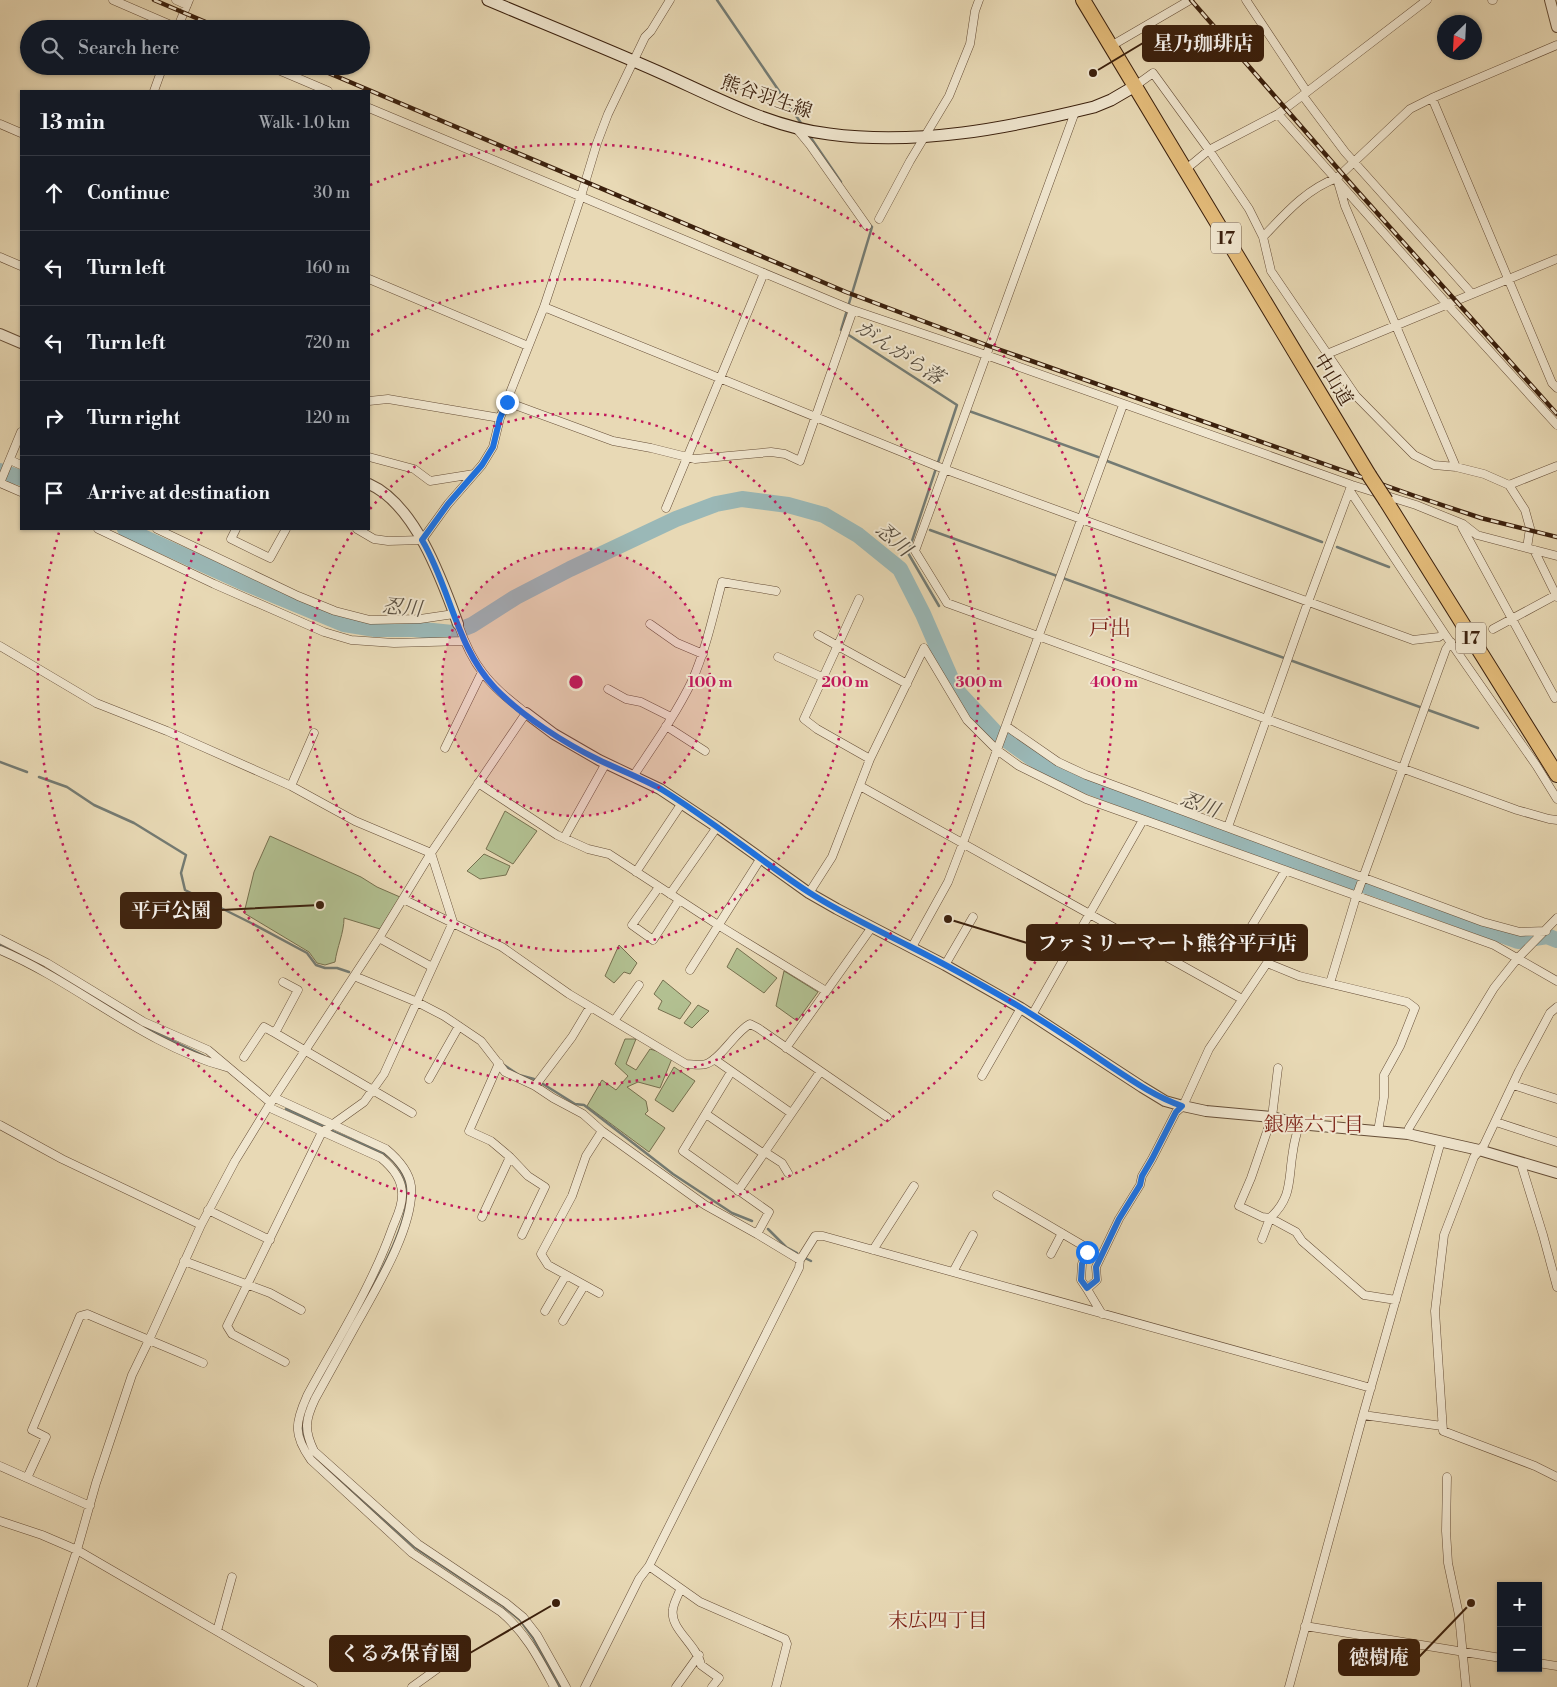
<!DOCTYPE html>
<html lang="en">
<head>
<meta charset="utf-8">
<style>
  body { margin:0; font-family:"Libre Bodoni","Noto Serif JP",serif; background:#242831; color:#f1f3f6 }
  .controls { position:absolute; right:15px; bottom:15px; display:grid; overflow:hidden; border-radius:0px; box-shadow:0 1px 4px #0004 }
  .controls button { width:45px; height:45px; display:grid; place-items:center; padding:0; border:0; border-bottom:1px solid #363941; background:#171b24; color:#f1f3f6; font:25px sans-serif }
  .compass { position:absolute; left:1437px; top:15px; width:45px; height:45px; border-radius:50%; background:#171b24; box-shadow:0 1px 4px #0004; rotate:204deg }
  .stop { position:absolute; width:15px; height:15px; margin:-11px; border:4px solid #1a73e8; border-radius:50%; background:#fff }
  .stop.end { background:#1a73e8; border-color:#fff; box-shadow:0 1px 5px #0008 }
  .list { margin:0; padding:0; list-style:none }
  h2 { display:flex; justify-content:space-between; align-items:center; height:65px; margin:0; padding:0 20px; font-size:21px }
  h2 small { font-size:16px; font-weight:400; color:#9ea1a6 }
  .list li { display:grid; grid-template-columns:32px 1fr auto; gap:15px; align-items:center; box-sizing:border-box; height:75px; padding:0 20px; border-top:1px solid #363941 }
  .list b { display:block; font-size:19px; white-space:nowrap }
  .list em { font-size:16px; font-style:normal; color:#9ea1a6 }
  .icon { flex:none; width:28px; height:28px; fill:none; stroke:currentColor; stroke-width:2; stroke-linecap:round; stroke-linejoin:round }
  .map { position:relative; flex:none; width:1557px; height:1687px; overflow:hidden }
  .search { position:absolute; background:#171b24; box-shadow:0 1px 4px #0004; left:20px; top:20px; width:350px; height:55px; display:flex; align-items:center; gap:12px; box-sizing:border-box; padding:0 18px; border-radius:28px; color:#9ea1a6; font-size:19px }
  .panel { position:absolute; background:#171b24; box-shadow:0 1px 4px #0004; left:20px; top:90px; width:350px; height:440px; border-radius:0px }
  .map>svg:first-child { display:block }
  .green { fill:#b2c091; stroke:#76704f }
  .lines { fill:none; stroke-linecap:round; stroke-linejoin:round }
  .stream { stroke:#747b73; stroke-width:2.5 }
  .river { stroke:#9ab8b7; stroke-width:16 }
  .minor-casing { stroke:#664e37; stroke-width:9 }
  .tertiary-casing { stroke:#664e37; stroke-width:12 }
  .secondary-casing { stroke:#3b200d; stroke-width:13 }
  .trunk-casing { stroke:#3b200d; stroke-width:16 }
  .minor { stroke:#f0e6cf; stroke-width:8 }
  .tertiary { stroke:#f0e6cf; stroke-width:10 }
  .secondary { stroke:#f0e6cf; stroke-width:11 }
  .trunk { stroke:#e4bc7a; stroke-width:14 }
  .rail-casing { stroke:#3b200d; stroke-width:4.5 }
  .rail { stroke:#f0e6cf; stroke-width:2.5; stroke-dasharray:8; stroke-linecap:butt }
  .trunk-bridge-casing { stroke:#3b200d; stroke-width:16; stroke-linecap:butt }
  .trunk-bridge { stroke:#e4bc7a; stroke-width:14 }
  .route { stroke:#1a73e8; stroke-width:6 }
  .ring { fill:none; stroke:#c2185b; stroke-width:2.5; stroke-dasharray:2.5 5 }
  .labels { text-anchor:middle; stroke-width:4; stroke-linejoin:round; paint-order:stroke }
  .shield { fill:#f0e6cf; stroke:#715b47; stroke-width:1 }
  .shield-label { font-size:18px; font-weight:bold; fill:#3b200d }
  .street-label { font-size:19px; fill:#3b200d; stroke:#f0e6cf }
  .water-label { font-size:20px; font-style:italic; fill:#584e40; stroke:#f0e6cf }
  .neighbourhood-label { font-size:20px; fill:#7a1f14; stroke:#f0e6cf }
  .quarter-label { font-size:21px; fill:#7a1f14; stroke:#f0e6cf }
  .centre { fill:#c2185b; stroke:#f0e6cf; stroke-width:2.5 }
  .ring-label { font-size:15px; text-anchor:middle; font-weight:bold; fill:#c2185b; stroke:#f0e6cf; stroke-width:4; stroke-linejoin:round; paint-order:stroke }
  .leader { fill:none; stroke:#3b200d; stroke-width:2 }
  .callout-dot { fill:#3b200d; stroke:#f0e6cf; stroke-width:2 }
  .callout { fill:#3b200d; stroke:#3b200d; stroke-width:2 }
  .callout-label { font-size:20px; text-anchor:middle; font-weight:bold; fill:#fff }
</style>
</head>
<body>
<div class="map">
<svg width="1557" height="1687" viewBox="0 0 1557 1687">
  <rect width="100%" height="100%" fill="#e8d9b5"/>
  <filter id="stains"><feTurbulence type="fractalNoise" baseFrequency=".004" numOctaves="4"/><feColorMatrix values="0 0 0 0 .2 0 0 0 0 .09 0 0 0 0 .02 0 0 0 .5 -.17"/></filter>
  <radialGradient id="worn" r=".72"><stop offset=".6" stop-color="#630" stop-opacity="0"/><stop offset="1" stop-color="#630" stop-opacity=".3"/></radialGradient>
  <path class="green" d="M505,811l32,20 -24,33 -27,-15z
    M270,836l91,41 16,10 23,10 -20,32 -36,-11c0,15 -7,29 -9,44l-10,3 -8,-2 -8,-11 -65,-39 10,-41z
    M484,854l26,12 -4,9 -26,4 -13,-8z
    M619,945l18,18 -7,11 -6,-2 -10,11 -9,-7z
    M737,948l40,30 -13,15 -37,-26z
    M784,971l34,21 -21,29 -21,-15z
    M663,980l28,23 -11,16 -22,-10 4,-8 -8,-7z
    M698,1005l11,6 -17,17 -8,-5z
    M625,1039h11l-10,25 10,6 14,-21 23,7 -13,32 -22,-6 -11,5 19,14 2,10 -3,3 20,14 -16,24 -62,-46 15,-26 14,10 12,-14 -13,-12z
    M674,1067l21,14 -22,31 -18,-12z"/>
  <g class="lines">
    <path class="stream" d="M717,0l86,126
      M809,135l32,47
      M869,224l3,3 -31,103 116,75 -49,148 31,53
      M969,411l129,46
      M1107,461l215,81
      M930,530l548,198
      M1337,547l52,20
      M923,614h2
      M0,762l27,10
      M39,777l28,10 27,18 40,18 52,32 -5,18 4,17 68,34 54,29 9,12 9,3h12l12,4
      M0,945l27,14
      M133,1022l71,34
      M504,1065l15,10 15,4
      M543,1084l32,20 9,1 89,69 59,39 20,8
      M286,1109l39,18
      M330,1130l55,24c11,8 21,21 22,35 3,36 -33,95 -50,126
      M768,1229l18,18 11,6
      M805,1258l6,3
      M350,1329c-14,23 -50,75 -48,101 1,10 6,17 10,25l102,92 89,59 17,14 13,18 27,49"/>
    <path class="river" d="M0,471l21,7
      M125,529l115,52 104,43 31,5h39l38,4 20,-8 44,-28 54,-28 106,-50 40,-15 26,-5 46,6 36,10 34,20 42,34 23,45 33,76 39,42 35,25 36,21 179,67 133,45 140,51 29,-5 10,4"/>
    <defs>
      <path id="minor" d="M113,0l67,29
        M176,0l11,5
        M1492,0h1
        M177,29l12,-29
        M1111,46l79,-46
        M269,66l59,25
        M1135,86l18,-13 56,77 40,59 14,28 8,34 85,125 58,59 20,10 22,2 28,7 25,11 16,25 5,18 -3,20
        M154,91l9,-25
        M1307,92l120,-92
        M1303,96l42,56 127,142
        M1432,98l120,285 5,5
        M369,108l481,201 136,46 366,130 64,20 47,19 14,11 80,21
        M1075,112l-160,439 32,52 570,207 32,9 8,1
        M1278,114l169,190 110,121
        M0,124l21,9
        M796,128l14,17 57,81
        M1185,170l24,-20 69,-36 29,-22 -61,-92
        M1338,182l7,24 111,261
        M879,219l31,-58 39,-65 21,-52 5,-33 4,-11
        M1263,237c21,-22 43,-48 74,-59l73,-69 22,-11 125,-53
        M0,257l21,9
        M369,279l159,67
        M544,307l400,162 469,171 26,-3 5,-4
        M1327,354l230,-95
        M369,401l19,-2 112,19
        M507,402l106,39 38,7 44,11 76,-7 14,2 15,7 53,-151
        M369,457l45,12 16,12 44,-7
        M10,460l11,5
        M0,483l21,-51
        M0,483l21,9
        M1509,485l48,-19
        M1350,491l94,142 92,132 21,34
        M666,508l98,-235
        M1463,524l-1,3 93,171 2,-1
        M98,529l116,55 110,48 27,8 43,3 70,-2
        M157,529l141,67 37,15 35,9 50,-1 34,-5
        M236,529l-5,10 39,19 16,-29
        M357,529l17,10 14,2 34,-1 26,-36 34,-39 11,-18 7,-29 44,-111 37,-111 16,-53 11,-29 37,-77 6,-6 19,-31
        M1534,550l23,47
        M650,624l27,19 26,11
        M1493,629l63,-34
        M818,635l89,49
        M0,646l96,57 71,28 124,55 64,35 76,32 22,69 -69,152 -20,28 -42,30 -95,194 5,8 53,28
        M924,648l43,72 30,30 22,16 67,33 408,146 63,36
        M778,657l46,21
        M608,689l18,10 15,3 30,15
        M666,726l39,25
        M1006,726l52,36 28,13 397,147 37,10 26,-1
        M445,748l37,-76
        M870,759l54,-111
        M634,775c20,-30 42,-61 58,-94 14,-32 21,-65 30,-99l54,9
        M478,783l79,52 31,14 21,5 109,71 108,66
        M291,786l23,-53
        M860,786l382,213
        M1228,827l80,-225 42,-113
        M564,838l42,-75
        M636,872l46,-69
        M659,887l-27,38 21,15 26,-40
        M809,893l23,-36 38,-98 -53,-30 -13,-10 55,-120
        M670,894l47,-67
        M403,899l99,48 67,47 117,70c7,0 14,2 20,0 14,-4 29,-32 44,-40l8,4 129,89
        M379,938l53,29
        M0,939l47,24 97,59 64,28 63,53
        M912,947l36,-65 15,-39 160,-438
        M0,950c78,33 142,94 226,117
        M1267,963l7,-18 -26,-13 37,-61
        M945,965l28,-48
        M690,970l71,-112
        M354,976l63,26 27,14 37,25 24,31 30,14 18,12 30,16 19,17 103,74 52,29 43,26
        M283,982l15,8 -23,43 137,80
        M1330,983l26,-86 90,-248 5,-7
        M1557,1007l-7,6 -31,58 -35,74 -10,12 -30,78 -9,76 8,120 92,35 22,11
        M1032,1015l111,-195
        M614,1021l25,-36
        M786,1048l86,-121
        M244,1057l20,-30 11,6
        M714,1059l77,54
        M499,1063l-30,68 22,10 19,16 18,19 17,11 -23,48
        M731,1072l-48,79 86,61 -12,22
        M982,1076l39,-68
        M429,1079l30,-53
        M1513,1085l44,14
        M535,1086l37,-49 18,-30
        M275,1098l111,51c12,10 23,22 25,37 4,39 -35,103 -54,137 -14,25 -28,51 -42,76 -10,21 -11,31 -1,52l104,93 88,59 17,14 14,18 29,52
        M268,1107l113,51c11,9 22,22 21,38 0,12 -6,22 -10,33 -21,59 -56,113 -85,167 -12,27 -14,39 4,64l101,93 89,59c25,21 38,47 53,75
        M706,1114l58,40
        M1496,1122l61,20
        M1299,1124c-2,9 -5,18 -6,27 -5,28 0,46 -23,67l26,14 6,9 62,54 32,5
        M0,1125l62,34 139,66
        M1408,1134l1,-6 85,-140 23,-29 40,-41
        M765,1152l17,11 6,10
        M1523,1163l-1,4 21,68 14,52
        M738,1191l82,-119
        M997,1195l85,50 5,6 -5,13 -1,16 6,9
        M208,1210l62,30
        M482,1217l28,-60
        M1262,1239l8,-21 -8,-1 -23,-11 12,-28 21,-61 6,-49
        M873,1250l41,-64
        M1051,1254l11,-21
        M184,1261l86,32 31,17
        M953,1272l20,-37
        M599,1293l-51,-28 -7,-11 31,-58 14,-40 16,-25
        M545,1311l21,-36
        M1102,1314l-15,-25 10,-9 -1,-13 23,-48 21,-34 2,-9 10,-17 24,-47 7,-6 26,-57 58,-86 32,13 108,26 8,6 -15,38 -16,29v22l-6,34
        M563,1321l21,-35
        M1363,1415l79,11
        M0,1466l90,40
        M1447,1477l-1,54 2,32 11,52 7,72
        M27,1478l19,-41 -14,-7 48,-114 7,-2c39,17 78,32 116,49
        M0,1521l42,14 35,15 236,137
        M649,1566l51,36 85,37 2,5 -11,43
        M680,1590c-2,6 -6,12 -7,19 -4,20 24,35 28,56l18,13 -7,9
        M1305,1626l196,32
        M217,1631l15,-54
        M1538,1663l19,3
        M32,1687l45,-137 19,-67 36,-108 17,-35 52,-115 34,-64 33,-54 111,-169 52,-85 95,-140c-15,-12 -31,-24 -43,-40 -11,-14 -19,-32 -25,-49
        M412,1687l43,-31
        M585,1687l54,-108 10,-13 150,-298 1,-8 15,-24h8l548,152
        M676,1687l23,-32
        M1289,1687l74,-272 78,-274"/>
      <path id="tertiary" d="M1550,0l7,27
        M0,334l21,9
        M369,484c46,20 73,96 89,140
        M526,713l28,21 45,26 61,29 57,38 92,66 28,16 108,56 76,43 121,79 23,14 18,5 23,5 66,6 27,7 109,10 71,16 78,23"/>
      <path id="secondary" d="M488,0c57,24 114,47 171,72 54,24 110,55 170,62 89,12 179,-6 265,-27l17,-7 24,-14"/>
      <path id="trunk" d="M1083,0l286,475
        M1386,501l171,274"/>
    </defs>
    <use href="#minor" class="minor-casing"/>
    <use href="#tertiary" class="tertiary-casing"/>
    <use href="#secondary" class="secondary-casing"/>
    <use href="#trunk" class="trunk-casing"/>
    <use href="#minor" class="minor"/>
    <use href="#tertiary" class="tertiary"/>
    <use href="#secondary" class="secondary"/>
    <use href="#trunk" class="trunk"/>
    <defs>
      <path id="rail" d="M154,0l68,29
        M1191,0l162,186 204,228
        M312,66l534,226 143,54 426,150 66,22 76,19"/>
    </defs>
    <use href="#rail" class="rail-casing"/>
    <use href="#rail" class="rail"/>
    <defs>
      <path id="trunk-bridge" d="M1369,475l17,26"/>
    </defs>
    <use href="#trunk-bridge" class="trunk-bridge-casing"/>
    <use href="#trunk-bridge" class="trunk-bridge"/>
  </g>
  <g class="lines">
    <path class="route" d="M507,402l-7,16 -7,29 -11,18 -34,39 -26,36c28,47 34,107 73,148 27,28 69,55 104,72 21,10 42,18 62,29 52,32 98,71 149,104 31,20 66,36 99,53 38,19 75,40 111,61 31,19 61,39 90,59 24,16 46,31 72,40l-6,6 -24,47 -10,17 -2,9 -21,34 -23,48 1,13 -10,8 -6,-8 1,-16 5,-12"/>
  </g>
  <circle cx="576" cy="682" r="134" fill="#c2185b" fill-opacity=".12"/>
  <g class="ring">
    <circle cx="576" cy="682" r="134"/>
    <path d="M370 509A269 269 0 1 1 354 530"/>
    <path d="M371 335A403 403 0 1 1 202 531"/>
    <path d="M370 185A538 538 0 1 1 60 529"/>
  </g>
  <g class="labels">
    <g class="shield">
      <rect x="1211" y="222.5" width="30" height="31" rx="4"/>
      <rect x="1456" y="622.5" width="30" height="31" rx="4"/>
    </g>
    <g class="shield-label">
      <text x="1226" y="244">17</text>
      <text x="1471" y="644">17</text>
    </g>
    <g class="street-label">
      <text transform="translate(767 96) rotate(19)" y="7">熊谷羽生線</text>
      <text transform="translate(1334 379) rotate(59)" y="7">中山道</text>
    </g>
    <g class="water-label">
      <text transform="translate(900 352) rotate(33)" y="7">がんがら落</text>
      <text transform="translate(894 539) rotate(41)" y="7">忍川</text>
      <text transform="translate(402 607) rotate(5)" y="7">忍川</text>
      <text transform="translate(1200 804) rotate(20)" y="7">忍川</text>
    </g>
    <g class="neighbourhood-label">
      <text x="1314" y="1131">銀座六丁目</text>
      <text x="938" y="1627">末広四丁目</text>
    </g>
    <g class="quarter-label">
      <text x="1110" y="635">戸出</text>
    </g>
  </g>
  <circle cx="576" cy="682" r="8" class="centre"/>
  <g class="ring-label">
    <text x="710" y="687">100 m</text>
    <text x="845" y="687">200 m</text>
    <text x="979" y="687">300 m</text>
    <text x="1114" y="687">400 m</text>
  </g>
  <path class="leader" d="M1093 73L1143 43M320 905L221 910M948 919L1027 943M556 1603L470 1653M1471 1603L1419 1657"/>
  <g class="callout-dot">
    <circle cx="1093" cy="73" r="5"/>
    <circle cx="320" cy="905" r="5"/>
    <circle cx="948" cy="919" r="5"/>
    <circle cx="556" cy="1603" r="5"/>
    <circle cx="1471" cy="1603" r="5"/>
  </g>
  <g class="callout">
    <rect x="1143" y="26" width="120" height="35" rx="5"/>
    <rect x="121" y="893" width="100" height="35" rx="5"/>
    <rect x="1027" y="925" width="280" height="35" rx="5"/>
    <rect x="330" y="1636" width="140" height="35" rx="5"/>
    <rect x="1339" y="1640" width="80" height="35" rx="5"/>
  </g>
  <g class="callout-label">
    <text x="1203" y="50">星乃珈琲店</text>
    <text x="171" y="917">平戸公園</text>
    <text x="1167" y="950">ファミリーマート熊谷平戸店</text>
    <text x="400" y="1660">くるみ保育園</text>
    <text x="1379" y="1664">徳樹庵</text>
  </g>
  <rect width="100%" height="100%" filter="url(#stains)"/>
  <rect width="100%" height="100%" fill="url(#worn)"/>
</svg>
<div class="controls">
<button>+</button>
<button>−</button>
</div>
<svg class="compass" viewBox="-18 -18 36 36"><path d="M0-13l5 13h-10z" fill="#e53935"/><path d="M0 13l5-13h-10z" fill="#9ea1a6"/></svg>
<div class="stop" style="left:1087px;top:1252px"></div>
<div class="stop end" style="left:507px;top:402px"></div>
<div class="search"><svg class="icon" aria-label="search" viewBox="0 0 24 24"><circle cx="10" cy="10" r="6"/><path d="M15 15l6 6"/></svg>Search here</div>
<section class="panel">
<h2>13 min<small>Walk · 1.0 km</small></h2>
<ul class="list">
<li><svg class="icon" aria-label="ahead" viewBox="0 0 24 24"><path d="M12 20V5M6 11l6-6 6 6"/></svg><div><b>Continue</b></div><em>30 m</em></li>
<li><svg class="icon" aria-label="left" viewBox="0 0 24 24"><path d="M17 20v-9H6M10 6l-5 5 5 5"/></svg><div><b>Turn left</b></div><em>160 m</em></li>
<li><svg class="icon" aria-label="left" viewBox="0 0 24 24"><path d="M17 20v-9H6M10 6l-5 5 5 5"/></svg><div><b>Turn left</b></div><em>720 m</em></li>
<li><svg class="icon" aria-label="right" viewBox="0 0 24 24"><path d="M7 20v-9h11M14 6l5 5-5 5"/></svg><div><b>Turn right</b></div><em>120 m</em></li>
<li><svg class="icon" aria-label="arrive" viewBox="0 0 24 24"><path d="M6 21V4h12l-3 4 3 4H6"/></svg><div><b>Arrive at destination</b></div></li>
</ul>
</section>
</div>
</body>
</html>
